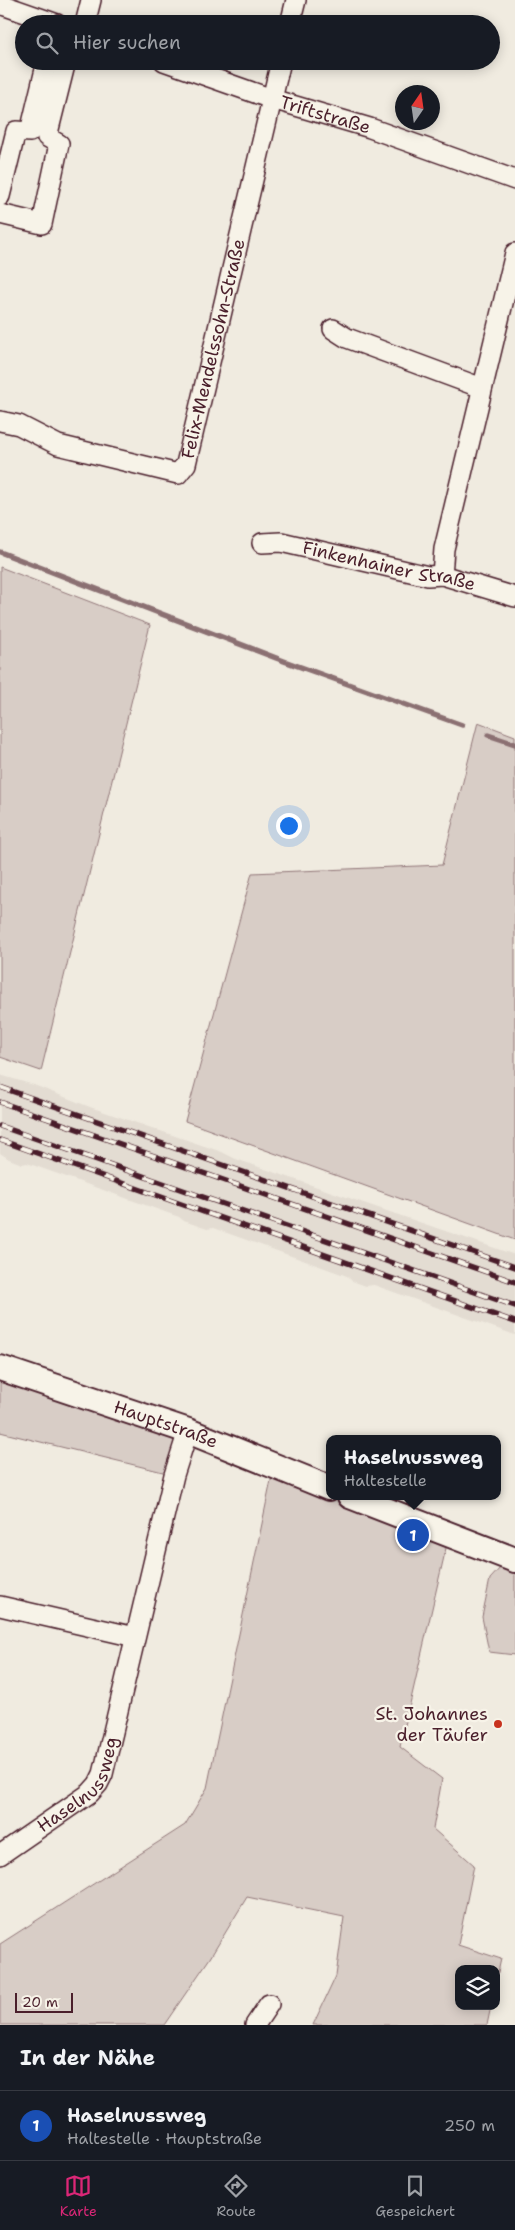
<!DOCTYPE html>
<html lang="de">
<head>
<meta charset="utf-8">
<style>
  body { margin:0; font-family:"Shantell Sans",sans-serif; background:#20242c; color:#f1f3f6 }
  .controls { position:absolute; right:15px; bottom:15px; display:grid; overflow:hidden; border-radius:10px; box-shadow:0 2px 12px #0003 }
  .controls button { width:45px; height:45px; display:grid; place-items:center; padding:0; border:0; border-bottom:1px solid #363941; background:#171b24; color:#f1f3f6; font:25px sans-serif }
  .compass { position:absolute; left:395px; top:85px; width:45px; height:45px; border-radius:50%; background:#171b24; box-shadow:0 2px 12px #0003; rotate:13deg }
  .scale { position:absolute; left:15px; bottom:12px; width:58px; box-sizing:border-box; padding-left:5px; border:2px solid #4a1f2b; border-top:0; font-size:14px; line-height:18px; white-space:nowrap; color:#4a1f2b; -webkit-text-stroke:4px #f7f3e8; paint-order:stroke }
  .you { position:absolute; left:288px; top:825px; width:18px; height:18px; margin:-12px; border:4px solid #fff; border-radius:50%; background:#1a73e8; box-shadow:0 0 0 8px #1a73e833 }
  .badge { display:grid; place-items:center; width:32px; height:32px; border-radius:50%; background:#db2777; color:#fff; font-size:16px; font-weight:700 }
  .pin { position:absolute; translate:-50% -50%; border:2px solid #fff; box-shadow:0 1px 5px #0006 }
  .popup { position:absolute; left:326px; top:1435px; width:175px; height:65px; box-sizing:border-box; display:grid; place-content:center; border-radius:10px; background:#171b24; filter:drop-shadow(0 1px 4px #0005); font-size:16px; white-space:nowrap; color:#9ea1a6 }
  .popup b { font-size:19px; color:#f1f3f6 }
  .popup::after { content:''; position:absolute; left:50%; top:100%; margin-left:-10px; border:10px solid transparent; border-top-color:#171b24 }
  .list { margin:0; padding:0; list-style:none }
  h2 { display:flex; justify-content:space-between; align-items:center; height:65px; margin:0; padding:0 20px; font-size:21px }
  h2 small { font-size:16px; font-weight:400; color:#9ea1a6 }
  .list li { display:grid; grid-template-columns:32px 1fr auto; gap:15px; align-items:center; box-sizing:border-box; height:70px; padding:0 20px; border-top:1px solid #363941 }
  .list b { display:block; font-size:19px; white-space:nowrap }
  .list p { margin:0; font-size:16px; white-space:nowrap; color:#9ea1a6 }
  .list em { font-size:16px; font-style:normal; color:#9ea1a6 }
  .icon { flex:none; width:28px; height:28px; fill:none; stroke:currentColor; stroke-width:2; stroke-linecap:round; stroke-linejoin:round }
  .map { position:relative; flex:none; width:515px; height:2025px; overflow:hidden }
  .search { position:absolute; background:#171b24; box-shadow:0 2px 12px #0003; left:15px; right:15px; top:15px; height:55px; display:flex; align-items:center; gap:12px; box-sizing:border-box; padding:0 18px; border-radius:28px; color:#9ea1a6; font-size:19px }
  .sheet { height:135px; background:#171b24 }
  nav { display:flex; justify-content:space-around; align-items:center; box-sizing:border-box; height:70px; border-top:1px solid #363941; background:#171b24; font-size:14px; color:#9ea1a6 }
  nav a { display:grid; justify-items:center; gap:2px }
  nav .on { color:#db2777 }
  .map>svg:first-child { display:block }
  .built { fill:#e3dcd2 }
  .green { fill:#d8cdc6; stroke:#917678 }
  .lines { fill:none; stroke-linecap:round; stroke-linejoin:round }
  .stream { stroke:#8b6f72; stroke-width:5.5 }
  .minor-casing { stroke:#4a1f2b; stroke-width:22 }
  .tertiary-casing { stroke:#4a1f2b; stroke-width:28 }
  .minor { stroke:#f7f3e8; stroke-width:19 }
  .tertiary { stroke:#f7f3e8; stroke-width:24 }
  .rail-casing { stroke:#4a1f2b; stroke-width:5.5 }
  .rail { stroke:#f7f3e8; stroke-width:4; stroke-dasharray:11; stroke-linecap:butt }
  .poi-dot { fill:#c8321e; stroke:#f7f3e8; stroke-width:2 }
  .labels { text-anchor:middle; stroke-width:4.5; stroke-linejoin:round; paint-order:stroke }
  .street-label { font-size:18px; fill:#4a1f2b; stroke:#f7f3e8 }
  .poi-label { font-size:18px; fill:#4a1f2b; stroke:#f7f3e8; text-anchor:end }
</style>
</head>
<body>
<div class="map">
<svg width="515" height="2025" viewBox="0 0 515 2025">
  <rect width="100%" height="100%" fill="#f0ebe0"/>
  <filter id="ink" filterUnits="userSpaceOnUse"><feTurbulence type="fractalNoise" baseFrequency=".02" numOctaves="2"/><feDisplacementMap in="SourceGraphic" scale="10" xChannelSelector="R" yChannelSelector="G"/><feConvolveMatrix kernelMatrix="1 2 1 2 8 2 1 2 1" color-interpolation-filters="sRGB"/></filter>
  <g filter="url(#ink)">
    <path class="built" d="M0,1075l34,10 56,22 132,45 14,7 279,96v80l-141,-50 -8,1 -14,-5 -5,-5 -134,-48 -6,1 -23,-8 -5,-4 -152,-54 -5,1 -13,-5 -9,-6z"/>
    <path class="green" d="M0,567l150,58 -109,446 -41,-14z
      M478,722l37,14v504l-330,-119 67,-248 190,-8z
      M0,1378l178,62 -11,33 -167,-41z
      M274,1466l55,30h21l99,39 -49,212 42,32 -9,50 41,36 -16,80 43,14 -5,22v-12h-37v37h32l-4,19h-174l23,-49 8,-59 -97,-20 -37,61 -46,67h-164v-81l185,-119 22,-37z
      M501,1567l14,6v82l-26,-3 -7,-35 8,-38z"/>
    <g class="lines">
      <path class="stream" d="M0,552l284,109 178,64
        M488,735l27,9"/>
      <defs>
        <g id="minor">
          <path d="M0,4l57,20"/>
          <path d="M85,24l6,-24"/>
          <path d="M290,24l6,-24"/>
          <path id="s1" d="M164,61l108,38 98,29 145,52"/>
          <path d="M0,196l16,-65 14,1 17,-71"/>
          <path d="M0,214l42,10 17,-80 -12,-7 19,-76"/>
          <path d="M333,329l14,9 135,50"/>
          <path id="s2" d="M0,421l19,4 39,20 120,29 8,-10 95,-403"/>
          <path id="s3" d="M262,543l19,-1 147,34 14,-1 73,22"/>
          <path d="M442,575l2,-26 71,-296"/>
          <path d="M0,1606l135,31"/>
          <path id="s4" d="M0,1855l90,-62 8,-9 5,-10 71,-299 14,-44"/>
          <path d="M255,2025l14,-21"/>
        </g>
        <g id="tertiary">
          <path id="s5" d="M0,1368l188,63 141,57"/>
          <path d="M350,1496l165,64"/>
        </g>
      </defs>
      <use href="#minor" class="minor-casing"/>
      <use href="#tertiary" class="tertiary-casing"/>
      <use href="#minor" class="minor"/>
      <use href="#tertiary" class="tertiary"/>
      <defs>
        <path id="rail" d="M0,1087l515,180
          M0,1102l515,180
          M0,1126l515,180
          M0,1140l515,182"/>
      </defs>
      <use href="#rail" class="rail-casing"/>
      <use href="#rail" class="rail"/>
    </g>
  </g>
  <circle class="poi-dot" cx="498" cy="1724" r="5"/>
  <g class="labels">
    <g class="street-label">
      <text dy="6" stroke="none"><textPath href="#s1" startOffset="170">Triftstraße</textPath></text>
      <text dy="6" stroke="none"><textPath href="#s2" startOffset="318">Felix-Mendelssohn-Straße</textPath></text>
      <text dy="6" stroke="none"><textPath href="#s3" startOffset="130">Finkenhainer Straße</textPath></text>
      <text dy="6" stroke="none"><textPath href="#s5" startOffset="175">Hauptstraße</textPath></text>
      <text dy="6" stroke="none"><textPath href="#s4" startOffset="109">Haselnussweg</textPath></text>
    </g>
    <g class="poi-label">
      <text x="488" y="1720">St. Johannes<tspan x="488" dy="21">der Täufer</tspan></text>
    </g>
  </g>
</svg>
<div class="controls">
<button><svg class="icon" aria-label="layers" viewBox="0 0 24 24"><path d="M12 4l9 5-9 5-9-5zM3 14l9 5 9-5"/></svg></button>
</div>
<svg class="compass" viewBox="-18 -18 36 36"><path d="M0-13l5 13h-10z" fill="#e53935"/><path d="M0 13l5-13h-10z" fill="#9ea1a6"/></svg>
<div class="scale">20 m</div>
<div class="you"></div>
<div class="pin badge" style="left:413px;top:1535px;background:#1a4fb4">1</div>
<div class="popup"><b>Haselnussweg</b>Haltestelle</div>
<div class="search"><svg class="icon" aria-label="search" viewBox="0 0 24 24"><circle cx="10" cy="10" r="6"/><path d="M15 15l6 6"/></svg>Hier suchen</div>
</div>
<section class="sheet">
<h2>In der Nähe<small></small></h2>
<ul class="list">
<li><span class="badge" style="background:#1a4fb4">1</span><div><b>Haselnussweg</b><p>Haltestelle · Hauptstraße</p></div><em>250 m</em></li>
</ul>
</section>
<nav>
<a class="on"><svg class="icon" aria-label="map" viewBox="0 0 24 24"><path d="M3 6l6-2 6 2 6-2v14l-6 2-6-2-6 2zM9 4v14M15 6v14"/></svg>Karte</a>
<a><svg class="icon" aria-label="directions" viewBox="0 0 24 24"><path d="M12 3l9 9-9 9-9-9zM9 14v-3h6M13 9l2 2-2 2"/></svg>Route</a>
<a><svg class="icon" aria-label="saved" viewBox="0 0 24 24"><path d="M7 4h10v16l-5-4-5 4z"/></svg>Gespeichert</a>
</nav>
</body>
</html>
